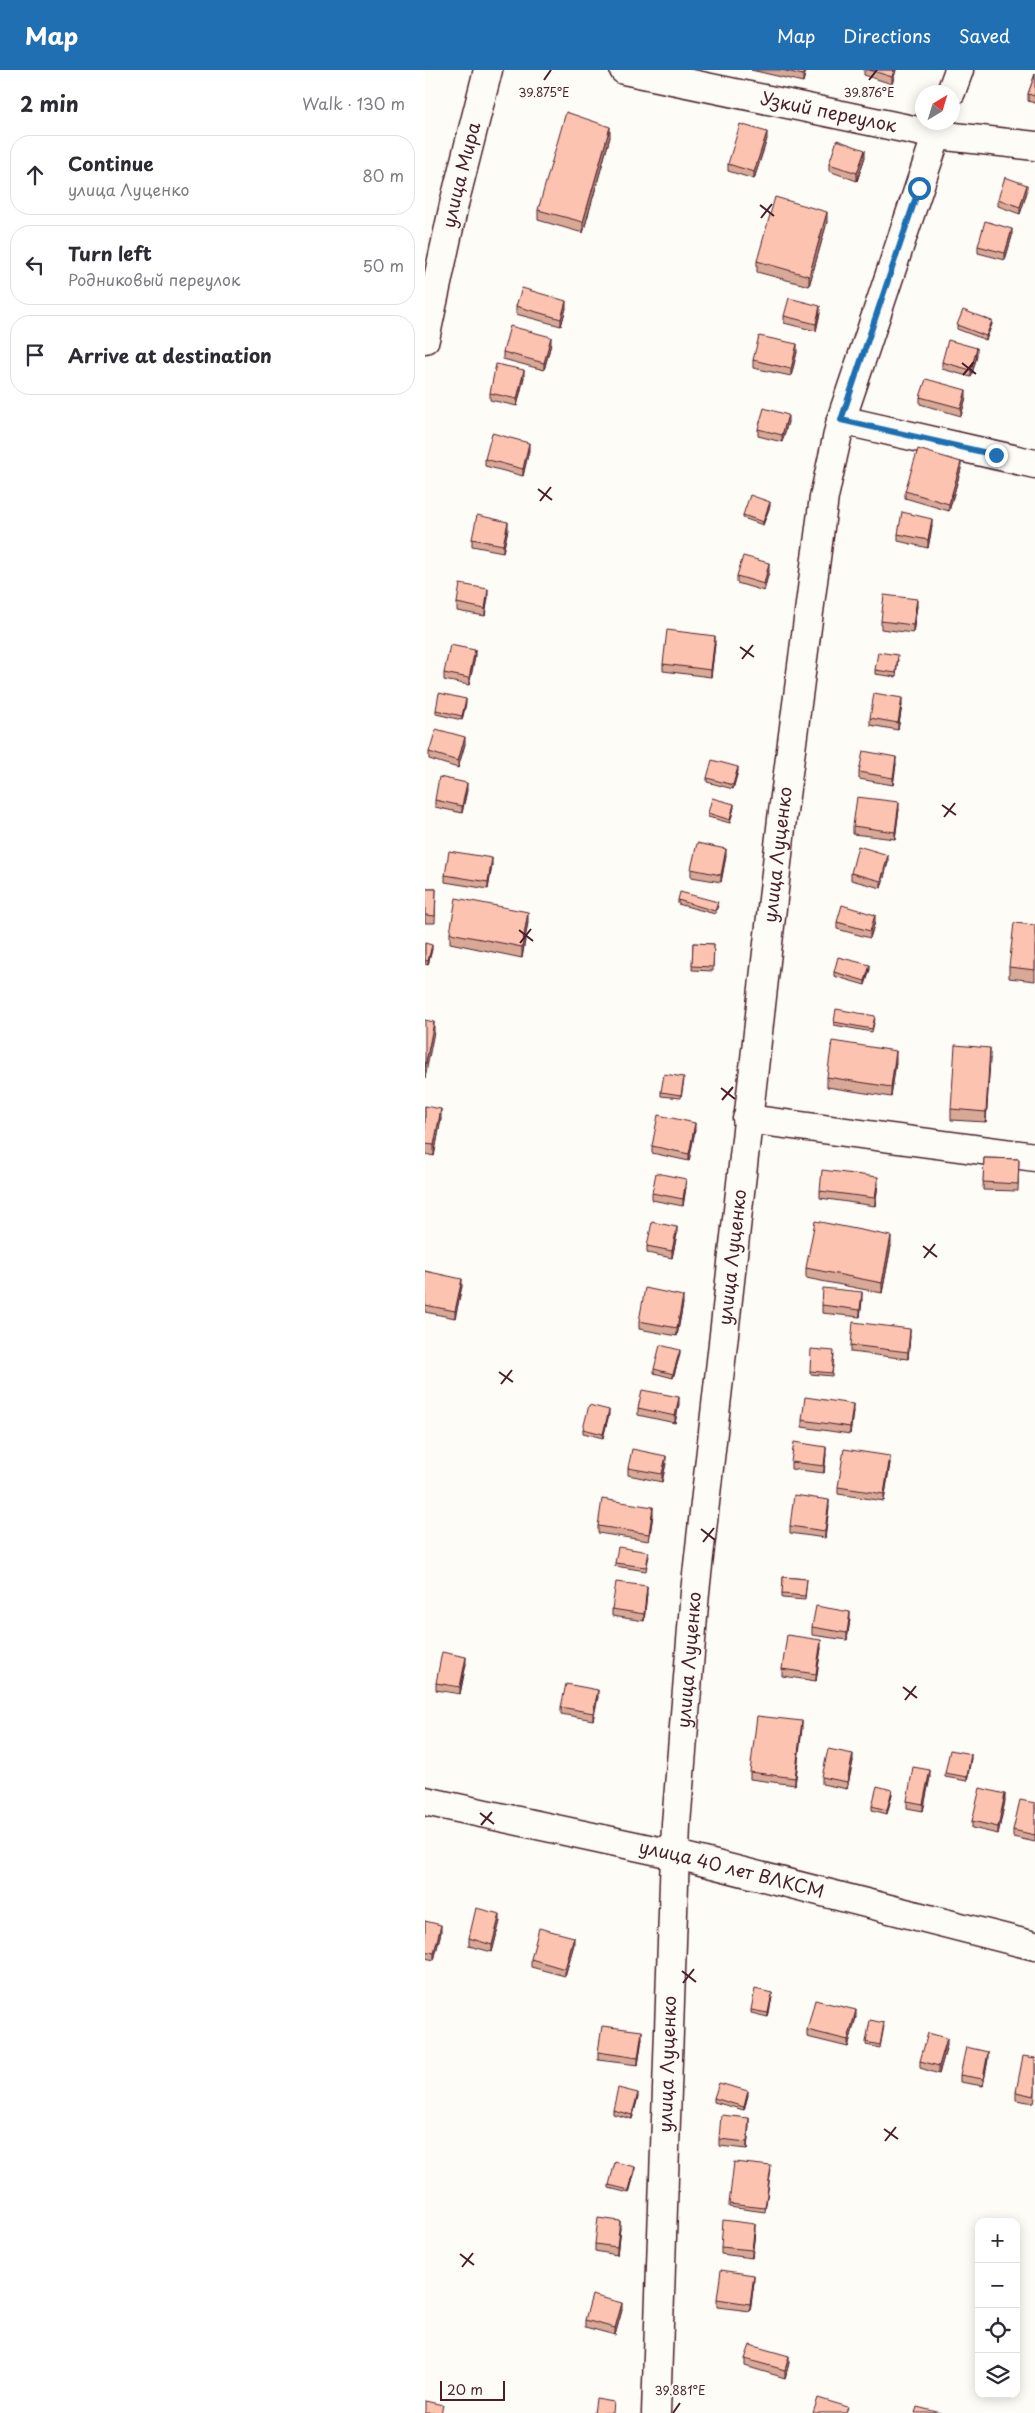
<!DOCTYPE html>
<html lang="en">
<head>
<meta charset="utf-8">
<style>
  body { margin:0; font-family:"Playpen Sans",sans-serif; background:#f2f2f3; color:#2b2b33 }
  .controls { position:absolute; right:15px; bottom:15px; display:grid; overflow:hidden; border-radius:10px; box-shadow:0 2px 12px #0003 }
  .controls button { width:45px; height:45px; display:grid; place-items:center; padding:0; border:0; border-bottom:1px solid #e1e1e2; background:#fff; color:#2b2b33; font:25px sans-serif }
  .compass { position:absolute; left:490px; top:15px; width:45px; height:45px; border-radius:50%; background:#fff; box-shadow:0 2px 12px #0003; rotate:38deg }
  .scale { position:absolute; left:15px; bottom:12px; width:65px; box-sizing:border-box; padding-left:5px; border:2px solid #4a1f2b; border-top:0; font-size:14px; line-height:18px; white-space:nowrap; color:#4a1f2b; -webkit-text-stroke:4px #fdfcf7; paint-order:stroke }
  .stop { position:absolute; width:15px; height:15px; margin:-11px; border:4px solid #1f6fb2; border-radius:50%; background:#fff }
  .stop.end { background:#1f6fb2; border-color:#fff; box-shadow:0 1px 5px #0008 }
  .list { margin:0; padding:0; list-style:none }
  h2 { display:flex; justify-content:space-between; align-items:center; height:65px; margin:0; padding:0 20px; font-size:21px }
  h2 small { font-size:16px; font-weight:400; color:#7c7c81 }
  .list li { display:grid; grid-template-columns:32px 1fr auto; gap:15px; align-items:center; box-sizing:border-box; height:80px; margin:0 10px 10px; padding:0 10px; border:1px solid #e1e1e2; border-radius:20px }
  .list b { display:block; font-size:19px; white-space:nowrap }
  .list p { margin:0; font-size:16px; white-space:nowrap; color:#7c7c81 }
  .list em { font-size:16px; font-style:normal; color:#7c7c81 }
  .icon { flex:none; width:28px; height:28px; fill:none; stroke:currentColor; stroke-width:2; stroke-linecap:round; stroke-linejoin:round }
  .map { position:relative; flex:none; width:610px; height:2343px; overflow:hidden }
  header { display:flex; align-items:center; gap:30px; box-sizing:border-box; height:70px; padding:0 25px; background:#1f6fb2; color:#fff }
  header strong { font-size:24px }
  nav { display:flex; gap:28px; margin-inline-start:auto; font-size:18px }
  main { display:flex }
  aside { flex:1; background:#fff }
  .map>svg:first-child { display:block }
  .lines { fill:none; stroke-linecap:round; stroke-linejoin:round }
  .minor-casing { stroke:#4a1f2b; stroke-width:31 }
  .major-casing { stroke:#4a1f2b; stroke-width:31 }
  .minor { stroke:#fdfcf7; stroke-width:28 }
  .major { stroke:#fdfcf7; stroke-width:28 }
  .wall { fill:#d9a997; stroke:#4a1f2b }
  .shaded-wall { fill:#b0897b; stroke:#4a1f2b }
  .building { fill:#fcc4b0; stroke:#4a1f2b }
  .route { stroke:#1f6fb2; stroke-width:6 }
  .ticks { fill:none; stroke:#4a1f2b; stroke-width:2 }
  .labels { text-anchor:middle; stroke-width:4.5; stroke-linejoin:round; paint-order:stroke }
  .street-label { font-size:18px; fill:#4a1f2b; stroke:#fdfcf7 }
  .ticks-label { font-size:12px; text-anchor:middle; fill:#4a1f2b; stroke:#fdfcf7; stroke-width:4.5; stroke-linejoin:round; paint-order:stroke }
</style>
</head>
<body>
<header>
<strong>Map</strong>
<nav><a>Map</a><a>Directions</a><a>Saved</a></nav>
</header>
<main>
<aside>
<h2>2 min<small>Walk · 130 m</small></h2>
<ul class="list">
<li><svg class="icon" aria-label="ahead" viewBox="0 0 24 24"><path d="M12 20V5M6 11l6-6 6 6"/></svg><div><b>Continue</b><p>улица Луценко</p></div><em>80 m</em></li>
<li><svg class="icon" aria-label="left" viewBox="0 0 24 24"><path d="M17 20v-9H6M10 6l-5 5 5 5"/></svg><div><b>Turn left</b><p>Родниковый переулок</p></div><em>50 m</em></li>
<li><svg class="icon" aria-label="arrive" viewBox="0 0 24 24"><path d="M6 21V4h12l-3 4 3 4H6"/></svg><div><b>Arrive at destination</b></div></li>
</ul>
</aside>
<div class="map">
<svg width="610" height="2343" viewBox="0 0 610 2343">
  <rect width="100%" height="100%" fill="#fdfcf7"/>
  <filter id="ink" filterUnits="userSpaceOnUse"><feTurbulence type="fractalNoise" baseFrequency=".02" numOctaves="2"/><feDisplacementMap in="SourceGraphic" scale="10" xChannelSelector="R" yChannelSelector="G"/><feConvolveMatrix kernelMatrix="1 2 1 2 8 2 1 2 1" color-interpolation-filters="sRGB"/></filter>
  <g filter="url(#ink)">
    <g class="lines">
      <defs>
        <g id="minor">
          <path id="s1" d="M199,0l313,65 98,11"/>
          <path d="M526,22l8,-22"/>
          <path d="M416,350l194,44"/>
          <path d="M322,1049l288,38"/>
          <path id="s2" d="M0,1731l252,54 358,91"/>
          <path id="s3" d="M231,2343l20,-589 19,-232 87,-773 42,-322 17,-77 100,-298"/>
        </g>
        <g id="major">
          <path id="s4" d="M0,269l30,-139 33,-130"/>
        </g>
      </defs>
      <use href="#minor" class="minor-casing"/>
      <use href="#major" class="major-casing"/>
      <use href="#minor" class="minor"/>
      <use href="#major" class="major"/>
    </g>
    <path class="wall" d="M326,0h55l-3,12z
      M439,0h32l-4,14 -28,-9z
      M610,4v29l-7,-2v-7z
      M185,67l-27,96 -45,-13v-10z
      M342,69l-13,40 -26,-8v-7z
      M440,87l-8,24 -28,-10v-7z
      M602,122l-7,22 -22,-8v-7z
      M402,152l-18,64 -52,-14v-11z
      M587,166l-7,24 -27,-7v-7z
      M91,236l50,2 -5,18 -45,-12z
      M395,243l-4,18 -32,-8v-7z
      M567,254l-6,16 -29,-11v-4z
      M126,274l-7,26 -41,-11v-7z
      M372,282l-6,24 -38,-8v-8z
      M552,286l-6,21 -29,-8v-7z
      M99,307l-7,29 -27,-6v-7z
      M495,327h46l-5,19 -41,-12z
      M363,352l-6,20 -24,-6v-7z
      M104,380l-6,26 -38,-10v-7z
      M536,399l-12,42 -44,-13v-7z
      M345,436l-7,19 -20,-7v-3z
      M507,456l-4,22 -30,-7v-7z
      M83,459l-5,23 -31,-6v-7z
      M344,501l-5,20 -27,-8v-7z
      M63,527l-3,19 -28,-5v-8z
      M492,536l-4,27 -32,-4v-8z
      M290,574l-4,33 -48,-6v-7z
      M50,587l-6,28 -25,-5v-7z
      M473,589l-2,18 -21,-3v-4z
      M41,633l-4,17 -26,-6v-4z
      M477,635l-4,25 -28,-5v-7z
      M40,674l-7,24 -29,-9v-7z
      M471,694l-3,21 -34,-6v-7z
      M313,701l-5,18 -26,-7v-4z
      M42,720l-5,23 -27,-6v-7z
      M309,737l-4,16 -22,-6v-4z
      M474,739l-4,30 -42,-5v-8z
      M301,786l-5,26 -30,-5v-8z
      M463,792l-7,26 -30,-8v-7z
      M67,795l-4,24 -43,-7v-7z
      M0,819h11l-1,34h-10z
      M253,830l40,6 -3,8 -37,-10z
      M103,852l-6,36 -72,-15v-10z
      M412,852h38l-5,16 -33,-9z
      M610,855v56l-26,-3v-11z
      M0,873l7,6 -4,16 -3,-1z
      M268,873l21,1 -1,27 -21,-1z
      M445,899l-5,16 -31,-9v-4z
      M450,949l-3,13 -38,-7v-3z
      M565,988l-4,64 -35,-2v-11z
      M471,992l-5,35 -64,-10v-10z
      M259,1010l-3,18 -20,-2v-4z
      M0,1036l16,13 -7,37 -9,-2z
      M270,1060l-6,31 -37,-8v-7z
      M559,1088l35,1 -1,32 -35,-1z
      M453,1114l-3,22 -55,-8v-7z
      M261,1117l-3,19 -31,-6v-7z
      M252,1164l-5,24 -25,-5v-7z
      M466,1176l-9,47 -76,-15v-10z
      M0,1201l37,15 -7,32 -30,-6z
      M437,1230l-2,17 -38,-4v-8z
      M258,1233l-6,33 -38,-7v-8z
      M485,1266l-2,23 -57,-7v-7z
      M255,1284l-7,24 -19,-5v-4z
      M409,1285l-2,21 -22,-2v-3z
      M254,1334l-4,19 -37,-8v-7z
      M428,1341l-3,23 -48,-7v-7z
      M184,1344l-6,24 -20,-5v-4z
      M401,1384l-2,19 -33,-4v-7z
      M241,1393l-4,19 -34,-7v-7z
      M465,1393l-6,38 -46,-7v-7z
      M404,1437l-4,31 -35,-5v-7z
      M228,1444l-4,27 -51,-8v-7z
      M224,1486l-3,15 -31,-5v-3z
      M358,1507l24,2 -2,21 -23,-2z
      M222,1523l-3,28 -32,-5v-7z
      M425,1549l-3,21 -35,-5v-8z
      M396,1578l-5,33 -34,-5v-7z
      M41,1594l-6,30 -24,-4v-7z
      M173,1627l-5,23 -32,-6v-7z
      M377,1658l-7,57 -45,-6v-7z
      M546,1688l-4,23 -22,-4v-4z
      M428,1691l-6,28 -25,-5v-7z
      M505,1707l-7,34 -16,-3v-7z
      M467,1724l-5,20 -15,-4v-4z
      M580,1731l-7,33 -26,-6v-7z
      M610,1733v39l-22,-5v-7z
      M0,1851l16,11 -7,28 -9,-2z
      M75,1851l-8,31 -23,-6v-8z
      M149,1874l-9,32 -34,-9v-8z
      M347,1927l-4,20 -17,-4v-3z
      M431,1947l-8,30 -41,-10v-7z
      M459,1956l-4,22 -14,-3v-3z
      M217,1968l-4,27 -40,-5v-8z
      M522,1975l-8,29 -19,-6v-7z
      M610,1988v40l-1,5 -18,-3v-8z
      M563,1989l-5,27 -23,-4v-7z
      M323,2025l-4,15 -30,-8v-4z
      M213,2027l-6,22 -19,-5v-4z
      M324,2055l-2,24 -28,-3v-7z
      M346,2100l-6,42 -36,-5v-3z
      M210,2101l-6,22 -20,-5v-3z
      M195,2158l-3,27 -22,-4v-7z
      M330,2161l-3,27 -31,-4v-7z
      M329,2212l-4,29 -33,-4v-8z
      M197,2240l-7,25 -30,-8v-7z
      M320,2289l44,4 -4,15 -40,-12z"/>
    <path class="shaded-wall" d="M379,0h2l-3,12v-7z
      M469,0h2l-4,14v-7z
      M185,57v10l-27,96v-11z
      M342,62v7l-13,40v-7z
      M440,80v7l-8,24v-8z
      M602,115v7l-7,22v-7z
      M402,142v10l-18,64v-10z
      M587,159v7l-7,24v-7z
      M141,231v7l-5,18v-7z
      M395,236v7l-4,18v-7z
      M567,251v3l-6,16v-4z
      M126,267v7l-7,26v-7z
      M372,274v8l-6,24v-7z
      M552,278v8l-6,21v-7z
      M99,300v7l-7,29v-7z
      M541,320v7l-5,19v-8z
      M363,345v7l-6,20v-7z
      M104,373v7l-6,26v-7z
      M536,392v7l-12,42v-7z
      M345,432v4l-7,19v-3z
      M507,449v7l-4,22v-8z
      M83,452v7l-5,23v-7z
      M344,493v8l-5,20v-7z
      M63,519v8l-3,19v-7z
      M492,529v7l-4,27v-8z
      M290,566v8l-4,33v-7z
      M50,580v7l-6,28v-7z
      M477,628v7l-4,25v-7z
      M41,629v4l-4,17v-4z
      M40,667v7l-7,24v-7z
      M471,687v7l-3,21v-7z
      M313,697v4l-5,18v-4z
      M42,713v7l-5,23v-7z
      M474,732v7l-4,30v-7z
      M309,734v3l-4,16v-3z
      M301,779v7l-5,26v-7z
      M463,785v7l-7,26v-7z
      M67,788v7l-4,24v-7z
      M103,842v10l-6,36v-11z
      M450,845v7l-5,16v-7z
      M7,875v4l-4,16v-4z
      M445,895v4l-5,16v-4z
      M9,952v10l-9,46v-11z
      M565,978v10l-4,64v-10z
      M471,981v11l-5,35v-10z
      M16,1039v10l-7,37v-11z
      M270,1053v7l-6,31v-7z
      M453,1107v7l-3,22v-8z
      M261,1109v8l-3,19v-7z
      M252,1157v7l-5,24v-7z
      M466,1166v10l-9,47v-10z
      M37,1209v7l-7,32v-7z
      M437,1222v8l-2,17v-7z
      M258,1226v7l-6,33v-8z
      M485,1259v7l-2,23v-7z
      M255,1280v4l-7,24v-4z
      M254,1327v7l-4,19v-7z
      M428,1334v7l-3,23v-7z
      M184,1340v4l-6,24v-4z
      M401,1377v7l-2,19v-7z
      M241,1386v7l-4,19v-8z
      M465,1386v7l-6,38v-7z
      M404,1430v7l-4,31v-7z
      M228,1437v7l-4,27v-7z
      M222,1516v7l-3,28v-7z
      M425,1542v7l-3,21v-7z
      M396,1570v8l-5,33v-7z
      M41,1587v7l-6,30v-7z
      M173,1620v7l-5,23v-7z
      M377,1651v7l-7,57v-7z
      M428,1684v7l-6,28v-7z
      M546,1684v4l-4,23v-4z
      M505,1700v7l-7,34v-7z
      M467,1720v4l-5,20v-4z
      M580,1724v7l-7,33v-7z
      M75,1844v7l-8,31v-7z
      M16,1855v7l-7,28v-7z
      M149,1867v7l-9,32v-7z
      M347,1923v4l-4,20v-4z
      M431,1940v7l-8,30v-7z
      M217,1961v7l-4,27v-7z
      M522,1968v7l-8,29v-8z
      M563,1982v7l-5,27v-7z
      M323,2021v4l-4,15v-3z
      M213,2023v4l-6,22v-4z
      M324,2048v7l-2,24v-7z
      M210,2097v4l-6,22v-3z
      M195,2151v7l-3,27v-8z
      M330,2154v7l-3,27v-8z
      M329,2205v7l-4,29v-7z
      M197,2233v7l-7,25v-7z
      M364,2286v7l-4,15v-8z"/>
    <path class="building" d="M357,0h22l-1,5z
      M445,0h24l-2,7z
      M610,4v22l-7,-2z
      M141,42l44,15 -27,95 -45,-12z
      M315,54l27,8 -13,40 -26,-8z
      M412,70l28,10 -8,23 -28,-9z
      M580,107l22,8 -7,22 -22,-8z
      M350,127l52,15 -18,64 -52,-15z
      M560,151l27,8 -7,24 -27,-7z
      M97,218l44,13 -5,18 -45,-13z
      M364,228l31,8 -4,18 -32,-8z
      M538,240l29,11 -6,15 -29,-11z
      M85,256l41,11 -7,26 -41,-11z
      M334,266l38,8 -6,25 -38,-9z
      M523,270l29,8 -6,22 -29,-8z
      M71,294l28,6 -7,29 -27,-6z
      M501,309l40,11 -5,18 -41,-11z
      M339,338l24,7 -6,20 -24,-6z
      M67,363l37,10 -6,26 -38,-10z
      M493,379l43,13 -12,42 -44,-13z
      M325,425l20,7 -7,20 -20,-7z
      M477,442l30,7 -4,21 -30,-6z
      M52,445l31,7 -5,23 -31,-6z
      M318,486l26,7 -5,21 -27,-8z
      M35,514l28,5 -3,20 -28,-6z
      M459,525l33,4 -4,26 -32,-4z
      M242,560l48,6 -4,34 -48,-6z
      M25,575l25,5 -6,28 -25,-5z
      M453,582l20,3 -2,18 -21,-3z
      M14,623l27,6 -4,17 -26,-6z
      M449,623l28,5 -4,25 -28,-5z
      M11,659l29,8 -7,24 -29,-9z
      M438,681l33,6 -3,21 -34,-6z
      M287,690l26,7 -5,18 -26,-7z
      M14,707l28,6 -5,23 -27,-6z
      M432,727l42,5 -4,30 -42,-6z
      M287,728l22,6 -4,16 -22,-7z
      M272,773l29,6 -5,26 -30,-6z
      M433,776l30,9 -7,26 -30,-8z
      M24,781l43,7 -4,24 -43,-7z
      M0,819h11l-1,27 -10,-1z
      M255,822l38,10 -3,9 -37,-11z
      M31,828l72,14 -6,35 -72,-14z
      M417,835l33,10 -5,16 -33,-9z
      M589,853l21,2v45l-26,-3z
      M0,873l7,2 -4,16 -3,-1z
      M268,873l21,1 -1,23 -21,-1z
      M413,887l32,8 -5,16 -31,-9z
      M411,939l39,7 -3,13 -38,-7z
      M0,950l9,2 -9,45z
      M407,971l64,10 -5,36 -64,-10z
      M530,975l35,3 -4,64 -35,-3z
      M239,1004l20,3 -3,18 -20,-3z
      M0,1036l16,3 -7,36 -9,-1z
      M233,1045l37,8 -6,31 -37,-8z
      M559,1088l35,1 -1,25 -35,-2z
      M397,1100l56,7 -3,21 -55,-7z
      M231,1103l30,6 -3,20 -31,-6z
      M390,1151l76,15 -9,47 -76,-15z
      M227,1152l25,5 -5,24 -25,-5z
      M0,1201l37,8 -7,32 -30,-6z
      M220,1218l38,8 -6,32 -38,-7z
      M398,1218l39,4 -2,18 -38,-5z
      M428,1252l57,7 -2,23 -57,-7z
      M235,1275l20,5 -7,24 -19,-5z
      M386,1279l23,2 -2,22 -22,-2z
      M217,1320l37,7 -4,19 -37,-8z
      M380,1327l48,7 -3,23 -48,-7z
      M164,1335l20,5 -6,24 -20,-5z
      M369,1372l32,5 -2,19 -33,-4z
      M207,1379l34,7 -4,18 -34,-6z
      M419,1379l46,7 -6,38 -46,-7z
      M369,1425l35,5 -4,31 -35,-5z
      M177,1429l51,8 -4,27 -51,-8z
      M193,1477l31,5 -3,15 -31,-4z
      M358,1507l24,2 -2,17 -23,-2z
      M191,1512l31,4 -3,28 -32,-5z
      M391,1536l34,6 -3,21 -35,-6z
      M362,1565l34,5 -5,34 -34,-5z
      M17,1582l24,5 -6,30 -24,-4z
      M141,1614l32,6 -5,23 -32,-6z
      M332,1646l45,5 -7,57 -45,-6z
      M403,1679l25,5 -6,28 -25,-5z
      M525,1680l21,4 -4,23 -22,-4z
      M488,1697l17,3 -7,34 -16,-3z
      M452,1716l15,4 -5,20 -15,-4z
      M555,1718l25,6 -7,33 -26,-6z
      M595,1730l15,3v32l-22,-5z
      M51,1838l24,6 -8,31 -23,-7z
      M0,1851l16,4 -7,28 -9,-2z
      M114,1858l35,9 -9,32 -34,-10z
      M330,1919l17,4 -4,20 -17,-3z
      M390,1930l41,10 -8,30 -41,-10z
      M445,1950l14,3 -4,22 -14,-3z
      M177,1956l40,5 -4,27 -40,-6z
      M503,1963l19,5 -8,28 -19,-5z
      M541,1977l22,5 -5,27 -23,-4z
      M598,1986l12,2v33l-1,5 -18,-4z
      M294,2013l29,8 -4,16 -30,-9z
      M193,2018l20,5 -6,22 -19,-5z
      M296,2045l28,3 -2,24 -28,-3z
      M190,2092l20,5 -6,23 -20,-5z
      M309,2092l37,4 -6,42 -36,-4z
      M173,2148l22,3 -3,26 -22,-3z
      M298,2150l32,4 -3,26 -31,-3z
      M296,2200l33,5 -4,29 -33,-5z
      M167,2225l30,8 -7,25 -30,-8z
      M325,2275l39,11 -4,14 -40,-11z
      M393,2328l30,9 -2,6h-33z
      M171,2329l18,3 -1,11h-19z
      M0,2331l18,4 -2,8h-16z
      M492,2337l24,6h-26z"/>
  </g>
  <g class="lines" filter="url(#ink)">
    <path class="route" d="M494,118l-78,232 155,35"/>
  </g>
  <path class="ticks" d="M119,10l7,-10M444,10l8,-10M335,135l14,11M336,148l11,-14M537,293l14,11M538,305l11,-13M113,419l14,11M115,431l11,-14M315,577l14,10M317,589l11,-14M517,735l14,10M519,747l11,-14M94,860l14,11M95,873l11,-14M296,1018l14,11M297,1030l11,-13M498,1176l14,11M499,1188l11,-14M74,1302l14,10M76,1314l11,-14M276,1459l14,11M278,1472l11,-14M478,1617l14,11M480,1630l11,-14M55,1743l14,11M56,1755l11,-13M257,1901l14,11M258,1913l11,-14M459,2059l14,10M460,2071l11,-14M35,2184l14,11M37,2197l11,-14M248,2343l7,-10"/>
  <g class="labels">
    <g class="street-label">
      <text dy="6" stroke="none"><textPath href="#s1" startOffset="209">Узкий переулок</textPath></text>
      <text dy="6" stroke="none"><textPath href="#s4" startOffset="168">улица Мира</textPath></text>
      <text dy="6" stroke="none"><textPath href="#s3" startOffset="1564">улица Луценко</textPath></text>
      <text dy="6" stroke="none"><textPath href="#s3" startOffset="1159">улица Луценко</textPath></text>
      <text dy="6" stroke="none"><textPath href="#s3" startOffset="754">улица Луценко</textPath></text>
      <text dy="6" stroke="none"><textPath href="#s2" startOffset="314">улица 40 лет ВЛКСМ</textPath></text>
      <text dy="6" stroke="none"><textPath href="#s3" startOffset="349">улица Луценко</textPath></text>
    </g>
  </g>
  <g class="ticks-label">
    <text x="119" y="27">39.875°E</text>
    <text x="444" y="27">39.876°E</text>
    <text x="255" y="2325">39.881°E</text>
  </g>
</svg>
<div class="controls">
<button>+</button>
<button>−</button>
<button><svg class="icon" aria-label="locate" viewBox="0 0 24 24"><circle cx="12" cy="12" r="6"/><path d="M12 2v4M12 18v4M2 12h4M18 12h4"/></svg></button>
<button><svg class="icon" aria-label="layers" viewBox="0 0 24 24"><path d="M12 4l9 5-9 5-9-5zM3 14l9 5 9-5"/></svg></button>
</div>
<svg class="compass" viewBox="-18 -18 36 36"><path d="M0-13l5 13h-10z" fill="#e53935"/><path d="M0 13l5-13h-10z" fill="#7c7c81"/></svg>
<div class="scale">20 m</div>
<div class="stop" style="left:494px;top:118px"></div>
<div class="stop end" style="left:571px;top:385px"></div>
</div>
</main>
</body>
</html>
